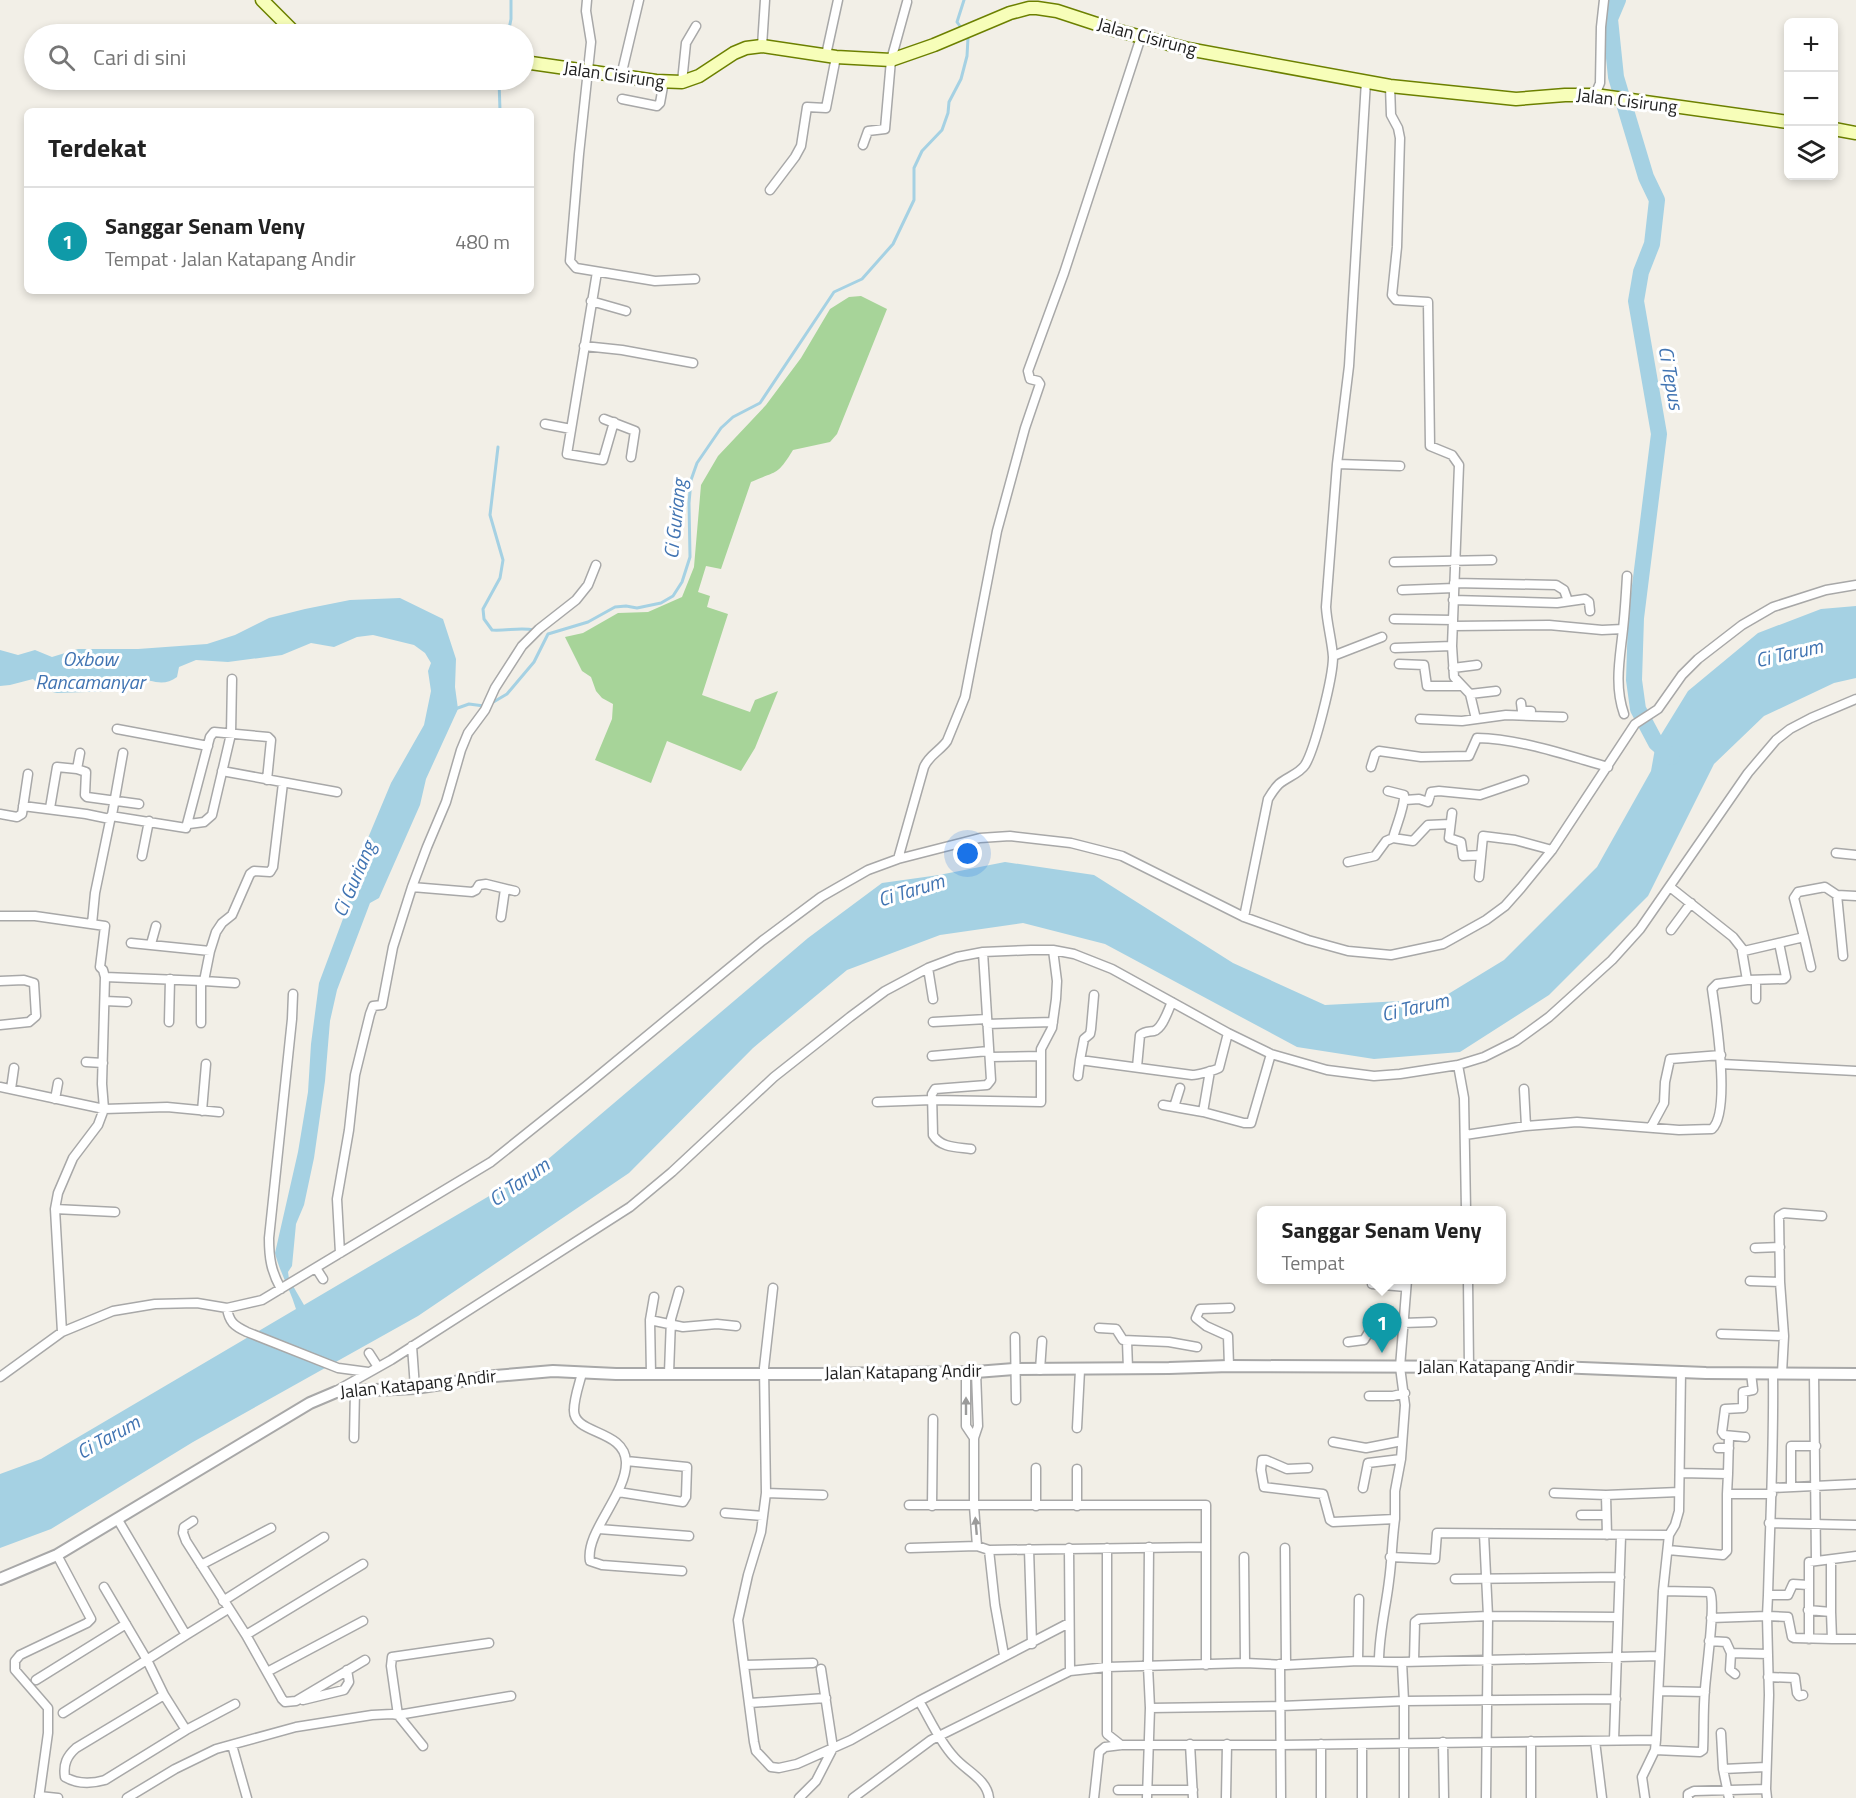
<!DOCTYPE html>
<html lang="id">
<head>
<meta charset="utf-8">
<style>
  body { margin:0; font-family:"Titillium Web",sans-serif; background:#f2f2f2; color:#222 }
  .controls { position:absolute; right:18px; top:18px; display:grid; overflow:hidden; border-radius:9px; box-shadow:0 3px 9px #0003 }
  .controls button { width:54px; height:54px; display:grid; place-items:center; padding:0; border:0; border-bottom:2px solid #e0e0e0; background:#fff; color:#222; font:30px sans-serif }
  .you { position:absolute; left:968px; top:854px; width:21px; height:21px; margin:-15px; border:4px solid #fff; border-radius:50%; background:#1a73e8; box-shadow:0 0 0 9px #1a73e833 }
  .badge { display:grid; place-items:center; width:39px; height:39px; border-radius:50%; background:#d20b00; color:#fff; font-size:20px; font-weight:700 }
  .pin { position:absolute; translate:-50% -50px; filter:drop-shadow(0 2px 3px #0008) }
  .pin::after { content:''; position:absolute; top:32px; width:21px; height:18px; background:inherit; clip-path:polygon(0 0,100% 0,50% 100%) }
  .popup { position:absolute; left:1257px; top:1206px; width:249px; height:78px; box-sizing:border-box; display:grid; place-content:center; border-radius:9px; background:#fff; filter:drop-shadow(0 2px 4px #0005); font-size:20px; white-space:nowrap; color:#767676 }
  .popup b { font-size:22px; color:#222 }
  .popup::after { content:''; position:absolute; left:50%; top:100%; margin-left:-12px; border:12px solid transparent; border-top-color:#fff }
  .list { margin:0; padding:0; list-style:none }
  h2 { display:flex; justify-content:space-between; align-items:center; height:78px; margin:0; padding:0 24px; font-size:26px }
  h2 small { font-size:20px; font-weight:400; color:#767676 }
  .list li { display:grid; grid-template-columns:39px 1fr auto; gap:18px; align-items:center; box-sizing:border-box; height:108px; padding:0 24px; border-top:2px solid #e0e0e0 }
  .list b { display:block; font-size:22px; white-space:nowrap }
  .list p { margin:0; font-size:20px; white-space:nowrap; color:#767676 }
  .list em { font-size:20px; font-style:normal; color:#767676 }
  .icon { flex:none; width:33px; height:33px; fill:none; stroke:currentColor; stroke-width:2; stroke-linecap:round; stroke-linejoin:round }
  .map { position:relative; flex:none; width:1856px; height:1798px; overflow:hidden }
  .search { position:absolute; background:#fff; box-shadow:0 3px 9px #0003; left:24px; top:24px; width:510px; height:66px; display:flex; align-items:center; gap:15px; box-sizing:border-box; padding:0 21px; border-radius:33px; color:#767676; font-size:22px }
  .panel { position:absolute; background:#fff; box-shadow:0 3px 9px #0003; left:24px; top:108px; width:510px; height:186px; border-radius:9px }
  .map>svg:first-child { display:block }
  .forest { fill:#a7d499 }
  .water { fill:#a5d1e3 }
  .lines { fill:none; stroke-linecap:round; stroke-linejoin:round }
  .stream { stroke:#a5d1e3; stroke-width:3 }
  .river { stroke:#a5d1e3; stroke-width:16 }
  .minor-casing { stroke:#a8a8a8; stroke-width:11 }
  .tertiary-casing { stroke:#a8a8a8; stroke-width:14 }
  .secondary-casing { stroke:#6c8000; stroke-width:15 }
  .minor { stroke:#fff; stroke-width:8 }
  .tertiary { stroke:#fff; stroke-width:10 }
  .secondary { stroke:#f7feb9; stroke-width:12 }
  .oneway { fill:#9b9b9b }
  .labels { text-anchor:middle; stroke-width:6; stroke-linejoin:round; paint-order:stroke }
  .street-label { font-size:18px; fill:#212121; stroke:#fff }
  .water-label { font-size:20px; font-style:italic; fill:#4174b2; stroke:#fff }
</style>
</head>
<body>
<div class="map">
<svg width="1856" height="1798" viewBox="0 0 1856 1798">
  <rect width="100%" height="100%" fill="#f2efe7"/>
  <path class="forest" d="M861,296l26,13 -50,125 -7,8 -37,8c-16,26 -15,20 -42,32l-30,87 -15,-3 -8,26 12,4 -3,11 21,7 -26,81 48,17 5,-12 23,-9 -23,57 -14,23 -74,-30 -16,42 -56,-23 17,-41 1,-15 -11,-6 -6,-7 -5,-14 -9,-6 -17,-34 18,-4 35,-20 30,-1 34,-15 12,-30 7,-82 17,-29 48,-51 35,-47 29,-49 19,-12z"/>
  <path class="water" d="M400,598l43,21 13,40 -1,28 3,22 -32,70 -6,26 -41,93 -9,5 -33,87 -7,31 -5,60 -11,77 -10,47 -8,19 -4,42 -4,6 1,7 15,26 236,-139 268,-228 74,-55 57,-8 66,-13 89,13 139,88 92,42 115,-6 64,-39 93,-93 54,-96 5,-28 32,-52 70,-58 63,-24 35,-3v72l-22,5 -70,33 -50,48 -66,132 -99,99 -89,57 -86,7 -77,-12 -192,-103 -82,-21 -83,12 -93,35 -94,78 -124,125 -211,143 -225,126 -142,87 -51,19v-74l41,-15 255,-150c-6,-20 -16,-36 -21,-56l23,-101 10,-60 3,-48 8,-61 25,-67 11,-47 36,-86 33,-58 7,-34 -3,-20 3,-8 -6,-10 -11,-8 -41,-10 -16,2 -23,10 -23,-4 -29,12 -54,7 -32,-2 -17,7 -2,10c-13,10 -25,4 -40,0l-21,14 -59,2 -13,-3 -11,-11 -23,6 -10,1v-36l18,5 17,-5 17,7 26,-8h60l69,-5 28,-9 34,-17 36,-9 45,-9z"/>
  <g class="lines">
    <path class="stream" d="M962,29l-5,-7 7,-22
      M508,34l3,-15v-19
      M499,80l1,31
      M498,447l-8,68 13,45 -3,18 -17,31 1,10 8,11c15,1 28,-3 42,0
      M490,704l17,-10 27,-32 14,-28 40,-12 27,-15 11,-1 11,2 24,-5 12,-7 9,-14 8,-25 -1,-54 2,-23 6,-17 24,-35 12,-11 27,-14 74,-111 28,-13 31,-35 21,-44v-32l8,-17 20,-21 6,-17 1,-11 12,-23 6,-23 1,-18 -2,-4
      M455,709l14,-5 15,2"/>
    <path class="river" d="M1618,0l-8,19 6,58 30,100 11,23 -5,44 -11,28 -5,29 23,133 -23,184 -2,62 4,29 18,34 16,14"/>
    <defs>
      <path id="minor" d="M587,0l-1,11 5,31 -12,112 -9,107 6,7 79,13 40,-2
        M762,46l3,-46
        M826,55l12,-55
        M621,76l18,-76
        M682,82l4,-39 10,-17
        M1390,86l1,29 7,13 2,10 -3,109 -5,48 4,5 32,2 2,144 22,9 7,10 -7,181 2,31 16,17 26,-3
        M1595,95l5,-12 1,-56 3,-27
        M622,99l35,7 3,-3 4,-22
        M863,145l5,-14 17,-2 6,-69 16,-58
        M770,190l25,-33 6,-11 6,-39 19,1 10,-51
        M597,272l-30,182 36,6 11,-38
        M591,301l35,10
        M584,346l38,4 71,13
        M604,419l31,12 -4,26
        M545,424l26,5
        M1337,464l63,2
        M1394,562l98,-2
        M1454,583l102,2 8,5 4,11
        M1402,590l52,-2
        M1453,600l104,3 28,-4 4,3 1,9
        M1394,619l59,1
        M1453,626l96,-1 53,5 21,-1
        M1395,648l57,-2
        M1333,656l49,-19
        M1399,664l25,1 3,21h35
        M1453,668l24,-3
        M1470,694l6,25
        M1521,703l1,8h9
        M1624,714c-10,-29 -4,-56 -1,-85 2,-18 3,-36 4,-53
        M1420,719l42,2 44,-6 57,2
        M117,729l91,17
        M1371,767l4,-13 4,-3 42,6 48,-1 8,-18c44,1 89,17 131,29
        M77,769l9,3 -1,23 2,2 52,7
        M222,771l115,21
        M1388,791l16,4c1,11 -8,31 -11,43l20,3 15,-16 22,-1
        M1405,800l14,-1 9,3 3,-10 8,-1 41,4 44,-15
        M23,806l63,8 24,5
        M50,808l7,-41 20,2 3,-16
        M1452,813l-3,25 12,4 2,14 18,-1
        M0,814l17,3 5,-3 6,-40
        M112,815l11,-62
        M189,824l15,-2 8,-7 19,-81 1,-55
        M1836,853l20,2
        M142,856l7,-35
        M898,859l26,-92c5,-12 16,-16 23,-26l18,-44 32,-166 28,-103 15,-44 -2,-3 -8,-2 -2,-8 36,-98 77,-236
        M1348,862l27,-6 11,-15 7,-3
        M1479,877l4,-41 32,4 37,10
        M412,887l60,5 4,-2 3,-5 7,-1 29,7
        M1670,887l63,50 11,14 60,-14 -10,-39 4,-6 27,-5 12,8 19,1
        M1837,895l6,61
        M0,916h35l70,10 -5,41 3,3 2,7 -3,107 2,25 -6,16 -25,33 -15,35 -3,16 7,123
        M501,917l4,-28
        M1244,917l24,-118c3,-5 6,-10 11,-15 8,-7 20,-10 26,-19 10,-16 28,-88 28,-108 -1,-16 -6,-33 -7,-50l11,-143 12,-98 17,-285
        M92,924l3,-31 16,-77 75,12 24,-91 4,-5 54,5 3,3 -4,40
        M1671,930l20,-27
        M1804,937l7,30
        M131,943l79,8
        M151,944l5,-18
        M1742,951l5,29 37,-1 2,-2 -7,-34
        M928,968l5,31
        M105,977l99,4 6,-30 6,-19 6,-9 10,-8 18,-41 4,-3 16,1 3,-5 10,-84
        M0,981l24,-1 10,3 2,33 -7,6 -29,3
        M204,981l31,2
        M1756,981v18
        M105,1001l22,1
        M169,1022l1,-43
        M933,1022l54,-3
        M201,1023v-42
        M987,1024l66,-2
        M932,1056l57,-5
        M990,1057l51,-1
        M1080,1060l4,-21 6,-5 1,-5 3,-34
        M86,1062l17,1
        M1721,1064l135,7
        M1458,1065l6,33 2,112
        M1137,1067l3,-32c5,-4 8,-3 14,-4 9,-3 14,-21 18,-29
        M1078,1076l2,-16 112,15c5,0 24,-5 27,-7l9,-35
        M0,1087l104,22 63,-2 52,5
        M11,1089l3,-21
        M1524,1089l2,37
        M55,1099l3,-16
        M877,1102l55,-2 109,2v-53l11,-21 4,-29 1,-18 -4,-31
        M1163,1105l40,7 7,-41
        M1174,1107l6,-19
        M202,1111l4,-47
        M1203,1112l41,11h7l20,-69
        M1651,1127l13,-24 1,-21 5,-23 51,-4
        M1465,1135l61,-9 51,-4 102,8 33,-1c19,-17 4,-113 0,-140l5,-5 30,-4
        M971,1149c-14,-2 -30,-1 -38,-14l-1,-41 3,-5 52,-4 4,-5 -8,-128
        M55,1209l60,3
        M1755,1248l25,-1
        M340,1253l-3,-54 12,-69 6,-55 15,-61 3,-8 9,-1 11,-58 19,-60 15,-40 19,-45 15,-52 7,-17 17,-23 10,-22 27,-42 17,-17 37,-29 12,-15 8,-20
        M316,1268l7,11
        M1468,1280l1,87
        M1750,1281l30,1 4,54 -2,37
        M1780,1282l-1,-66 5,-3 38,3
        M1372,1284l34,3
        M773,1288l-9,80 2,125 -5,39 -13,43 -10,45 16,122 2,9 15,16 8,1 18,-4 54,-24 68,-39 150,-78
        M281,1289c-10,-18 -12,-31 -12,-51l23,-219 1,-25
        M227,1308c2,14 7,18 20,24l91,36 30,4
        M650,1320l4,-23
        M1099,1328l17,1 7,11 46,2 28,5
        M1721,1334l63,2
        M1015,1337l1,63
        M1127,1341l1,28
        M1348,1342l16,-2 10,-16 58,-2
        M412,1346l3,42
        M369,1353l9,14
        M1229,1366l-1,-30 -22,-10 -10,-8 4,-9 30,-1
        M1040,1370l2,-29
        M966,1372v54l8,12
        M976,1372l2,54 -4,12v68l3,40
        M582,1373c-3,12 -8,25 -8,37 -1,25 51,19 52,52 1,32 -41,70 -36,99l12,4 80,6
        M669,1373l2,-54 8,-28
        M1814,1373l2,187
        M651,1374l-1,-54 33,7 34,-3 19,2
        M0,1377l62,-45 51,-21 42,-7 42,-1 30,5 35,-8 229,-138 95,-76 176,-145 59,-44 47,-27 30,-11 82,-21 30,-2 61,7 51,13 122,61 64,23 40,11 43,4 52,-11 43,-24 19,-14 16,-18 31,-38 83,-126 23,-15 24,-34 16,-16 44,-34 31,-18 53,-17 30,-5
        M336,1391l55,-31 239,-153 42,-35 102,-95 76,-60 35,-26 43,-23 29,-11 26,-5 48,-2h22l21,4 38,15 116,64 43,21 56,16 47,6 26,-2 58,-9 26,-8 32,-16 33,-24 63,-57 28,-31 108,-156 28,-33 14,-11 21,-11 45,-19
        M1369,1396h24l12,-3
        M1077,1428l3,-58
        M1745,1437l-21,-2 -2,-3 3,-23 18,-1v-16l10,-2 -2,-17
        M354,1438l1,-48
        M1333,1442l33,6 36,-7
        M1718,1448h11
        M1036,1468v38
        M1308,1468l-21,1 -21,-9h-4l-1,10 3,17 59,7 7,26 3,2 62,-3v-28l6,-32 4,-54 -5,-38 7,-87
        M1077,1469v37
        M1680,1473l48,1 -1,20h45
        M1728,1474l1,-38
        M1791,1487v-41h25
        M1363,1488l5,-25 33,-4
        M1772,1488l84,-4
        M618,1492l65,10 3,-5 1,-30 -61,-6
        M766,1493l57,2
        M1554,1493l52,2 73,-3
        M1606,1495l1,40
        M909,1505h297v160
        M932,1506l1,-87
        M725,1513l38,3
        M1581,1515h25
        M193,1521l-9,6 -1,6 3,8 60,94 36,64 3,3 11,-1 69,-41
        M1769,1523l87,2
        M599,1529l90,7
        M1484,1534l4,82 -2,182
        M910,1548l67,-2 12,4 217,-3
        M1069,1548l1,123
        M1107,1548v186l14,11
        M1285,1548l1,117
        M1029,1549l3,95
        M989,1550l6,55 9,50
        M1668,1550l55,5 4,-4v-57
        M1244,1557l1,106
        M1390,1557l45,2 2,-26 232,2
        M201,1565l70,-37
        M1455,1579l165,-2
        M104,1587l43,73 17,35 22,35
        M1768,1595c2,-74 6,-147 5,-221
        M223,1601l101,-64
        M1808,1610l23,2 1,27h24
        M1831,1612v-52
        M1711,1618l56,-2 1,-21h20l5,-11 15,1
        M186,1635l42,-26
        M246,1635l117,-71
        M1809,1639v-77l47,-6
        M1709,1641l17,1 5,11 37,1
        M1731,1653l-1,17 5,4
        M1358,1661l1,-62
        M1379,1661c0,-27 7,-54 10,-80 3,-21 3,-41 6,-62
        M1414,1661l1,-39 4,-3 69,-3 130,1
        M1402,1662l2,39v97
        M1280,1664l1,134
        M744,1665l69,-2
        M267,1672l96,-51
        M1768,1677l27,1 2,15 2,3 4,-1
        M36,1680l90,-56
        M1659,1691l46,1
        M164,1695l-88,53c-9,8 -13,16 -11,29 12,7 26,7 40,3l81,-50 49,-26
        M303,1700l41,-10 5,-8 -2,-12
        M919,1701c11,18 20,40 35,56 12,14 33,22 35,41
        M750,1703l76,-5
        M1150,1708l131,-2 123,-5 212,-2
        M63,1713l123,-78 -68,-115
        M1721,1733l2,36 6,29
        M1614,1740l7,-204
        M1595,1741l7,57
        M1443,1742l1,56
        M1190,1744l3,54
        M1321,1744v54
        M1362,1744v54
        M232,1745l15,53
        M423,1746l-25,-31 -7,-49 1,-9 97,-14
        M1655,1750l45,2 3,-2c1,-20 0,-40 2,-61 1,-17 11,-86 5,-97l-47,-1
        M1723,1769l43,-2
        M1766,1789l1,9
        M1118,1790h75
        M39,1796l19,2
        M39,1798l9,-65v-25l-33,-38v-9l5,-6 67,-32 4,-4 -34,-64
        M127,1798l48,-29 41,-20 80,-22 76,-12 20,-1 6,1 113,-19
        M799,1798l17,-17 17,-33 -12,-79
        M853,1798l78,-58 139,-69 37,-4 138,-4 41,2 72,-4 44,1 258,-6
        M1094,1798l5,-46 6,-5 16,-2h159l376,-5
        M1147,1798l3,-90 -2,-42 1,-119
        M1226,1798l1,-54
        M1531,1798v-57
        M1645,1798l-3,-21 13,-27 1,-10 7,-149 6,-56 6,-10 4,-14 2,-140
        M1688,1798v-4l6,-3 72,-2 3,-94 -2,-79 21,1 4,20 2,1 38,1"/>
      <path id="tertiary" d="M0,1579l57,-24 253,-152 26,-11 79,-4 80,-12 58,-5 63,3h203l157,-2 38,-3 155,-1 60,-2 328,1 149,6 150,1"/>
      <path id="secondary" d="M262,0l34,34
        M524,62l132,19 26,1 17,-6 35,-23 12,-5 16,-2 74,11 55,3 43,-15 76,-32 19,-5h8l20,3 58,19 73,19 202,37 126,13 49,-4h30l193,27
        M1834,129l22,4"/>
    </defs>
    <use href="#minor" class="minor-casing"/>
    <use href="#tertiary" class="tertiary-casing"/>
    <use href="#secondary" class="secondary-casing"/>
    <use href="#minor" class="minor"/>
    <use href="#tertiary" class="tertiary"/>
    <use href="#secondary" class="secondary"/>
  </g>
  <defs><path id="oneway-solid" d="M-6-.8H1V-3.2L6.5 0L1 3.2V.8H-6Z" transform="scale(1.5)"/></defs>
  <g class="oneway">
    <use href="#oneway-solid" transform="translate(966 1406) rotate(-90)"/>
    <use href="#oneway-solid" transform="translate(976 1526) rotate(-95)"/>
  </g>
  <g class="labels">
    <g class="street-label">
      <text transform="translate(1147 37) rotate(15)" y="6">Jalan Cisirung</text>
      <text transform="translate(614 75) rotate(8)" y="6">Jalan Cisirung</text>
      <text transform="translate(1627 101) rotate(7)" y="6">Jalan Cisirung</text>
      <text x="1496" y="1373">Jalan Katapang Andir</text>
      <text transform="translate(903 1372) rotate(-1)" y="6">Jalan Katapang Andir</text>
      <text transform="translate(418 1384) rotate(-6)" y="6">Jalan Katapang Andir</text>
    </g>
    <g class="water-label">
      <text transform="translate(1671 378) rotate(80)" y="7">Ci Tepus</text>
      <text transform="translate(675 519) rotate(-84)" y="7">Ci Guriang</text>
      <text transform="translate(1789 653) rotate(-13)" y="7">Ci Tarum</text>
      <text x="90" y="666">Oxbow<tspan x="90" dy="23">Rancamanyar</tspan></text>
      <text transform="translate(354 879) rotate(-67)" y="7">Ci Guriang</text>
      <text transform="translate(911 890) rotate(-17)" y="7">Ci Tarum</text>
      <text transform="translate(1415 1007) rotate(-13)" y="7">Ci Tarum</text>
      <text transform="translate(519 1182) rotate(-35)" y="7">Ci Tarum</text>
      <text transform="translate(108 1437) rotate(-29)" y="7">Ci Tarum</text>
    </g>
  </g>
</svg>
<div class="controls">
<button>+</button>
<button>−</button>
<button><svg class="icon" aria-label="layers" viewBox="0 0 24 24"><path d="M12 4l9 5-9 5-9-5zM3 14l9 5 9-5"/></svg></button>
</div>
<div class="you"></div>
<div class="pin badge" style="left:1382px;top:1353px;background:#0f9aa8">1</div>
<div class="popup"><b>Sanggar Senam Veny</b>Tempat</div>
<div class="search"><svg class="icon" aria-label="search" viewBox="0 0 24 24"><circle cx="10" cy="10" r="6"/><path d="M15 15l6 6"/></svg>Cari di sini</div>
<section class="panel">
<h2>Terdekat<small></small></h2>
<ul class="list">
<li><span class="badge" style="background:#0f9aa8">1</span><div><b>Sanggar Senam Veny</b><p>Tempat · Jalan Katapang Andir</p></div><em>480 m</em></li>
</ul>
</section>
</div>
</body>
</html>
